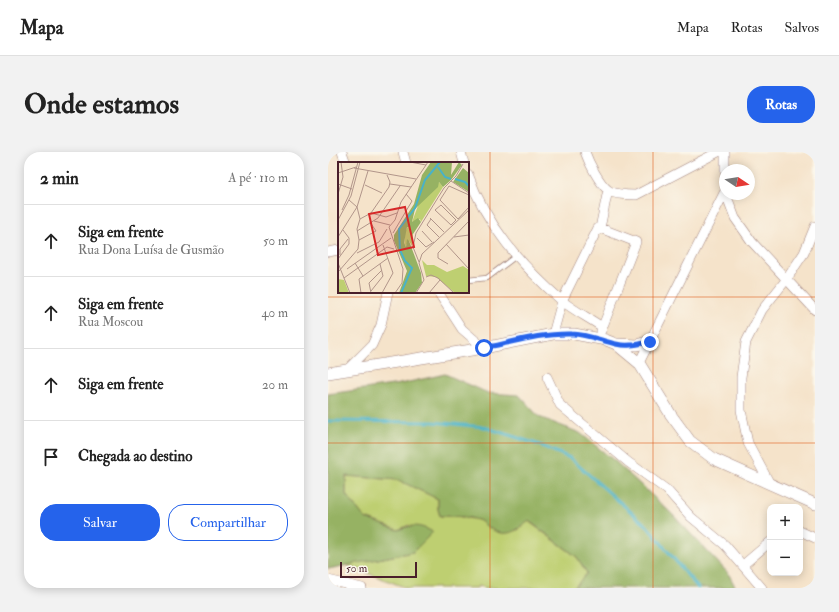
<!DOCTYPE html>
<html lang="pt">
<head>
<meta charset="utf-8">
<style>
  body { margin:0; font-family:"IM FELL Double Pica",serif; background:#f2f2f2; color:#222 }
  .controls { position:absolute; right:12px; bottom:12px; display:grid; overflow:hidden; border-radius:8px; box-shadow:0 2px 10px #0003 }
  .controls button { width:36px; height:36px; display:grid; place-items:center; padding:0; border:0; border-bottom:1px solid #e0e0e0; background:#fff; color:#222; font:20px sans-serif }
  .compass { position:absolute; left:391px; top:12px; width:36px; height:36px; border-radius:50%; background:#fff; box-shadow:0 2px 10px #0003; rotate:102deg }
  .scale { position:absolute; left:12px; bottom:10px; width:77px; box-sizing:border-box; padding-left:4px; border:2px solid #4a1f2b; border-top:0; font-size:11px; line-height:14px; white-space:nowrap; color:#4a1f2b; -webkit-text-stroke:3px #fbf7ec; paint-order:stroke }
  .stop { position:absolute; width:12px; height:12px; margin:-9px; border:3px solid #2563eb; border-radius:50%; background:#fff }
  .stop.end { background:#2563eb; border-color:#fff; box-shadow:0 1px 4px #0008 }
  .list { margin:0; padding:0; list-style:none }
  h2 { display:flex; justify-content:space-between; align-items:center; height:52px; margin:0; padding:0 16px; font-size:17px }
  h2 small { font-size:13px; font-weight:400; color:#767676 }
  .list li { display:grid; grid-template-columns:26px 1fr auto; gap:12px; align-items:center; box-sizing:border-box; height:72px; padding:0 16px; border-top:1px solid #e0e0e0 }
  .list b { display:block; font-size:15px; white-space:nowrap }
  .list p { margin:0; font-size:13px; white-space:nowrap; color:#767676 }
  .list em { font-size:13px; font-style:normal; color:#767676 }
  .actions { display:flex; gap:8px; padding:12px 16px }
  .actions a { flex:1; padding:9px 0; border:1px solid #2563eb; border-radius:16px; text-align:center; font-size:14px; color:#2563eb }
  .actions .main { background:#2563eb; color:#fff }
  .icon { flex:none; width:22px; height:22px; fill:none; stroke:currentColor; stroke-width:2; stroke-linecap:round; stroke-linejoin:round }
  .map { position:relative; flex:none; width:487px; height:436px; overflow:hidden; border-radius:16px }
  header { display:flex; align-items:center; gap:24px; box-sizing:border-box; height:56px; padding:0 20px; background:#fff; border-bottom:1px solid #e0e0e0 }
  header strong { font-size:19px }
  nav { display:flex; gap:22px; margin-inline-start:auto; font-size:14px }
  .intro { display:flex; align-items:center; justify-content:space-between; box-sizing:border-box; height:96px; padding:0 24px }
  h1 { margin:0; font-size:28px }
  .button { padding:10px 18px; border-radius:16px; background:#2563eb; color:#fff; font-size:14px; font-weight:700 }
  main { display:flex; gap:24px; padding:0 24px }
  aside { flex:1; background:#fff; border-radius:16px; box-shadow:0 2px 10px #0003 }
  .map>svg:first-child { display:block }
  .green { fill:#becf71; stroke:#84774e }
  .forest { fill:#96b263; stroke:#706847 }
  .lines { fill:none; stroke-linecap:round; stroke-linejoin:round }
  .stream { stroke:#49b2c7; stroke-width:3 }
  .service-casing { stroke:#a0817a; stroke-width:6 }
  .minor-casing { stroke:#a0817a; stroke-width:10 }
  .tertiary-casing { stroke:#a0817a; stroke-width:12 }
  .service { stroke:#fff; stroke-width:4.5 }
  .minor { stroke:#fff; stroke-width:9 }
  .tertiary { stroke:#fff; stroke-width:11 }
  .route { stroke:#2563eb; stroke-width:5 }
  .grid { fill:none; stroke:#e0560e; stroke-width:1; stroke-opacity:0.55 }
  .inset-river { fill:none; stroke:#49b2c7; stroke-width:2 }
  .inset-road { fill:none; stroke:#b1958a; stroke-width:1 }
  .view { fill:#d62828; fill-opacity:0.15; stroke:#d62828; stroke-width:2 }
  .inset-edge { fill:none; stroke:#4a1f2b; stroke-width:2 }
</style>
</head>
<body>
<header>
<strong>Mapa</strong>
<nav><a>Mapa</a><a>Rotas</a><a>Salvos</a></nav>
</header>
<div class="intro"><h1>Onde estamos</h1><a class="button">Rotas</a></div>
<main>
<aside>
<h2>2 min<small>A pé · 110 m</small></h2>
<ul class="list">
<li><svg class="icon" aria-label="ahead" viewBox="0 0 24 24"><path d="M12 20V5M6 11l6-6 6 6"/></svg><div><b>Siga em frente</b><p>Rua Dona Luísa de Gusmão</p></div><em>50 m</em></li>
<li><svg class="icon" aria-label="ahead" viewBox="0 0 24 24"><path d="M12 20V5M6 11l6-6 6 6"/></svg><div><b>Siga em frente</b><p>Rua Moscou</p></div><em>40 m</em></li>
<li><svg class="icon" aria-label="ahead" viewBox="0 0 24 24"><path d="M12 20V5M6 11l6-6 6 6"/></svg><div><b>Siga em frente</b></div><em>20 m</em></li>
<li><svg class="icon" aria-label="arrive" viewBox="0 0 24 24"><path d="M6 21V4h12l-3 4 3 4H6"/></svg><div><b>Chegada ao destino</b></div></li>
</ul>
<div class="actions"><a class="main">Salvar</a><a>Compartilhar</a></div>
</aside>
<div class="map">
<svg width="487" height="436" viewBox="0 0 487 436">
  <rect width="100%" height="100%" fill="#fbf7ec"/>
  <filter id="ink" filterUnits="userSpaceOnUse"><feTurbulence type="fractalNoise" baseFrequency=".025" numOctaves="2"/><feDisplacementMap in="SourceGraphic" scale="8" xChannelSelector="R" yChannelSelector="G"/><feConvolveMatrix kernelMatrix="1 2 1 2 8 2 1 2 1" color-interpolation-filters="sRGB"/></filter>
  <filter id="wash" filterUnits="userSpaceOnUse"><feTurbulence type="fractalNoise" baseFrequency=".012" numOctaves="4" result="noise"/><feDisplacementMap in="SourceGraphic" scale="16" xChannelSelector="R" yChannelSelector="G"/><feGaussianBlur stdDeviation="0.9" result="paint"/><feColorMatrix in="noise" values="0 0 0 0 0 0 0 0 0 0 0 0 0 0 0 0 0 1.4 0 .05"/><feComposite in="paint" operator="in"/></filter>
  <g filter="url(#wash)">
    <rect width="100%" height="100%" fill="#f5e3ca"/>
    <path class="green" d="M18,324l52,4 40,19v10l2,7h16l23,4 10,8 29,2 10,-9 49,36 10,16 -13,15h-87l-9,-2 -1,2h-70l-61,-23 67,-13 -4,-27 -11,5 -33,-12 -19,-23z"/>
    <path class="forest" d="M117,222l43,19 31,2 20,22 41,16 36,29 55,51 57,60 8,15h-162l13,-15 -10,-16 -48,-36c-14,11 -24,18 -41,6 -4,-3 -7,-6 -10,-7 -12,-4 -26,-4 -38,-4l-2,-7v-10l-40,-19 -52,-4v19l19,23 33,12c14,-6 22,-5 35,2l-20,20 -85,17v-175l72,-10z"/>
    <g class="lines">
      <path class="stream" d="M0,269l105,1 51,5 53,17 33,14 77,68 51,62"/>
    </g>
  </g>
  <g filter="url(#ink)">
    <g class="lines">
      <defs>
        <path id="service" d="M140,128l19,-2 29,-22"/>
        <path id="minor" d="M14,0l4,11
          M75,0l3,11
          M133,0l3,11
          M257,0c4,11 14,31 23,38 7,5 19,5 28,5l82,-43
          M397,0v40
          M140,22c18,51 53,91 93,126 12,10 28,18 41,27
          M398,42l9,24 17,24 63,68
          M272,76l36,14 -35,89
          M0,100l11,-2
          M110,140l24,37 22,19
          M225,182l9,-33 36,-73h2l8,-38
          M311,211l86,-172
          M19,218l25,-25 9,-20 7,-33
          M219,225l13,28 68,57 39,28 24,27 34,28 37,43
          M442,332l-22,-41 -7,-33v-33l5,-35 16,-32 24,-30 18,-27 11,-27
          M472,379l15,7
          M415,413l27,-23
          M0,428l34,8
          M486,436l1,-1"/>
        <path id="tertiary" d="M289,192l20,1 13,-4
          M0,221l156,-25 69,-14h21l32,6 10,4 23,19 32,52 19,26 24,18 101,45"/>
      </defs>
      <use href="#service" class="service-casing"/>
      <use href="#minor" class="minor-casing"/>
      <use href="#tertiary" class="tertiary-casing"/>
      <use href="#service" class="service"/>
      <use href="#minor" class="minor"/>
      <use href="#tertiary" class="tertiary"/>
    </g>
  </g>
  <g class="lines" filter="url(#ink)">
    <path class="route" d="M156,196c29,-6 58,-15 88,-14 15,0 30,7 44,10 12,3 23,0 34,-2"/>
  </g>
  <path class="grid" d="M162,0v436M325,0v436M0,145h487M0,291h487"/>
  <g transform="translate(10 10)">
    <rect width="131" height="131" fill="#f5e3ca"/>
    <path d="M101,20l4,5 -22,35 -1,-3 -8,3 7,-19 12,-10zM70,64l5,8 -1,12 -3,-5 -5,7 1,-16zM84,98l5,5h7l13,7 16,-6 6,4v23h-14l-19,-16 -10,-1zM0,117l6,1 5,13h-11z" fill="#becf71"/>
    <path d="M93,0h21l-1,13 8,-13 3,3 -11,15 -8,7 -4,-5 -1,5 -23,22 -3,13 6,-4 3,4 -8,12 -2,1 -1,-8h-3l-3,16 2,4 1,-8 2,2 12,32 1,10 -7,10h-16l8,-22 -13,-30v-6l20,-31 8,-29zM125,6l6,5v19l-16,-10z" fill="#96b263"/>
    <path class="inset-river" d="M100,5l7,10 6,2M117,17l10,3 4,4M63,131l11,-25 -7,-7 -5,-11 -1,-21 16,-21 10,-28 15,-18"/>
    <path class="inset-road" d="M72,0l16,3M16,6l62,11M0,11l18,-6M113,19l18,12M0,22l14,5M52,22l21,3M27,23l17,8M0,32l5,-17 -2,-15M131,33l-20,-9 -9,14 18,19 11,-12M11,38l8,7 3,12M103,43l15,15 -5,5 -16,-15zM4,48l7,-15 9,-33M33,51l18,-26 1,-5 -3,-7M92,56l14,14M93,57l-4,6 12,12M0,58l13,-24 9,-34M36,59l16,4M19,69l21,-13 22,-32M84,69l10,11M55,71l19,-32 -6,-7M0,75l19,-30 11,-36M116,75l15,-2M79,76l9,9 8,-5M21,78l17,-9 -6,-9M108,82l23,25M19,91l22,-11 8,-13M2,93v-6l8,-10M0,97l11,-15v-6l-6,-8M81,100l-6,-15 3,-14 28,-45 12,-12 7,-12M0,101l12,30M17,101l8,13M110,102l-10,-6v-5l31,-32M9,107l44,-31M1,109l19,-22 1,-9 -2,-11 3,-10 11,-6 15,4 11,-4M88,115l5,-2 7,3 16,15M6,116l43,-31 7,2M33,129l12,-15 -3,-12M23,131l-2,-14 29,-21M33,131l-2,-10 13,-13M44,131l11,-20 -10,-28M57,131l7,-10 1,-14 -14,-42 6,-7 6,-18 27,-40M78,131l8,-13 -5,-17 3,-9 47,-44M91,131l11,-13"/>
    <path class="view" d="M67,45l9,40 -36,8 -9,-41z"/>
    <rect width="131" height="131" class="inset-edge"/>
  </g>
</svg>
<div class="controls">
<button>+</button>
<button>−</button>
</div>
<svg class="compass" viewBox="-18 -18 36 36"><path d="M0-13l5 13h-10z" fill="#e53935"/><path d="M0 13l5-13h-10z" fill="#767676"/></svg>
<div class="scale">50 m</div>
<div class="stop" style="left:156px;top:196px"></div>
<div class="stop end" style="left:322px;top:190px"></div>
</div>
</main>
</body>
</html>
